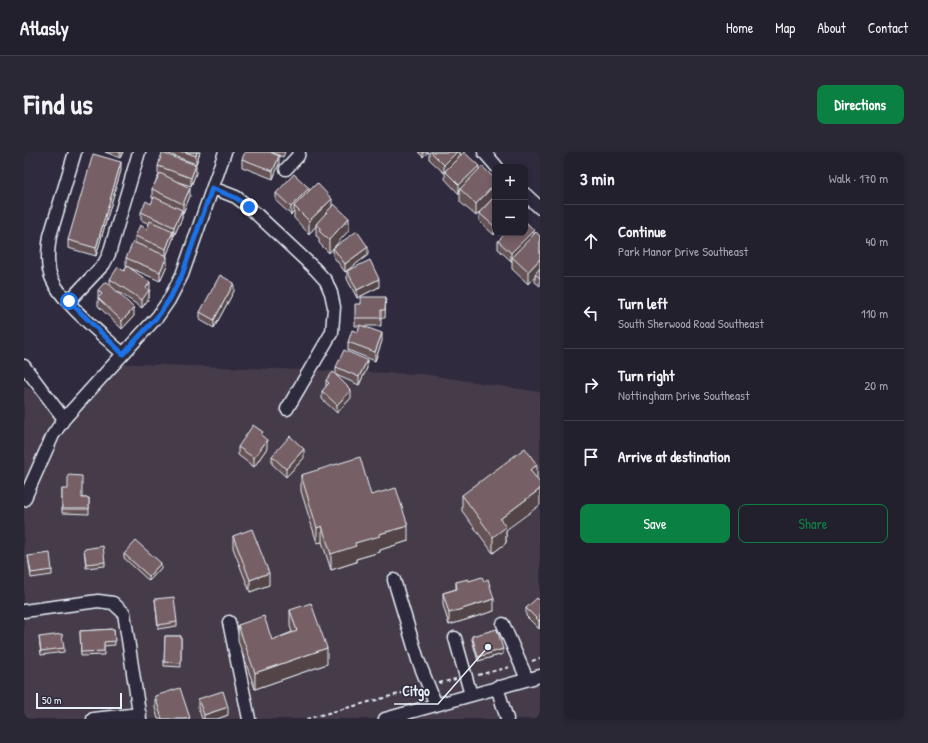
<!DOCTYPE html>
<html lang="en">
<head>
<meta charset="utf-8">
<style>
  body { margin:0; font-family:"Patrick Hand",sans-serif; background:#2b2836; color:#f1f3f6 }
  .controls { position:absolute; right:12px; top:12px; display:grid; overflow:hidden; border-radius:8px; box-shadow:0 2px 6px #0003 }
  .controls button { width:36px; height:36px; display:grid; place-items:center; padding:0; border:0; border-bottom:1px solid #403e4a; background:#23202e; color:#f1f3f6; font:20px sans-serif }
  .scale { position:absolute; left:12px; bottom:10px; width:86px; box-sizing:border-box; padding-left:4px; border:2px solid #e8f1f8; border-top:0; font-size:11px; line-height:14px; white-space:nowrap; color:#e8f1f8; -webkit-text-stroke:3px #2f2a3d; paint-order:stroke }
  .stop { position:absolute; width:12px; height:12px; margin:-9px; border:3px solid #1a73e8; border-radius:50%; background:#fff }
  .stop.end { background:#1a73e8; border-color:#fff; box-shadow:0 1px 4px #0008 }
  .list { margin:0; padding:0; list-style:none }
  h2 { display:flex; justify-content:space-between; align-items:center; height:52px; margin:0; padding:0 16px; font-size:17px }
  h2 small { font-size:13px; font-weight:400; color:#a3a3aa }
  .list li { display:grid; grid-template-columns:26px 1fr auto; gap:12px; align-items:center; box-sizing:border-box; height:72px; padding:0 16px; border-top:1px solid #403e4a }
  .list b { display:block; font-size:15px; white-space:nowrap }
  .list p { margin:0; font-size:13px; white-space:nowrap; color:#a3a3aa }
  .list em { font-size:13px; font-style:normal; color:#a3a3aa }
  .actions { display:flex; gap:8px; padding:12px 16px }
  .actions a { flex:1; padding:9px 0; border:1px solid #0b8043; border-radius:8px; text-align:center; font-size:14px; color:#0b8043 }
  .actions .main { background:#0b8043; color:#fff }
  .icon { flex:none; width:22px; height:22px; fill:none; stroke:currentColor; stroke-width:2; stroke-linecap:round; stroke-linejoin:round }
  .map { position:relative; flex:none; width:516px; height:567px; overflow:hidden; border-radius:8px }
  header { display:flex; align-items:center; gap:24px; box-sizing:border-box; height:56px; padding:0 20px; background:#23202e; border-bottom:1px solid #403e4a }
  header strong { font-size:19px }
  nav { display:flex; gap:22px; margin-inline-start:auto; font-size:14px }
  .intro { display:flex; align-items:center; justify-content:space-between; box-sizing:border-box; height:96px; padding:0 24px }
  h1 { margin:0; font-size:28px }
  .button { padding:10px 18px; border-radius:8px; background:#0b8043; color:#fff; font-size:14px; font-weight:700 }
  main { display:flex; gap:24px; padding:0 24px }
  aside { flex:1; background:#23202e; border-radius:8px; box-shadow:0 2px 6px #0003 }
  .map>svg:first-child { display:block }
  .built { fill:#453a49 }
  .lines { fill:none; stroke-linecap:round; stroke-linejoin:round }
  .minor-casing { stroke:#e8f1f8; stroke-width:15 }
  .path { stroke:#e8f1f8; stroke-width:2; stroke-dasharray:4 3; stroke-linecap:butt }
  .minor { stroke:#2f2a3d; stroke-width:12 }
  .wall { fill:#665357; stroke:#e8f1f8 }
  .shaded-wall { fill:#534447; stroke:#e8f1f8 }
  .building { fill:#776165; stroke:#e8f1f8 }
  .route { stroke:#1a73e8; stroke-width:5 }
  .leader { fill:none; stroke:#e8f1f8; stroke-width:1.5 }
  .callout-dot { fill:#e8f1f8; stroke:#2f2a3d; stroke-width:1.5 }
  .callout-label { font-size:14px; text-anchor:middle; font-weight:bold; fill:#e8f1f8; stroke:#2f2a3d; stroke-width:3; stroke-linejoin:round; paint-order:stroke }
</style>
</head>
<body>
<header>
<strong>Atlasly</strong>
<nav><a>Home</a><a>Map</a><a>About</a><a>Contact</a></nav>
</header>
<div class="intro"><h1>Find us</h1><a class="button">Directions</a></div>
<main>
<div class="map">
<svg width="516" height="567" viewBox="0 0 516 567">
  <rect width="100%" height="100%" fill="#2f2a3d"/>
  <filter id="ink" filterUnits="userSpaceOnUse"><feTurbulence type="fractalNoise" baseFrequency=".025" numOctaves="2"/><feDisplacementMap in="SourceGraphic" scale="8" xChannelSelector="R" yChannelSelector="G"/><feConvolveMatrix kernelMatrix="1 2 1 2 8 2 1 2 1" color-interpolation-filters="sRGB"/></filter>
  <g filter="url(#ink)">
    <path class="built" d="M84,211l315,11 117,18v327h-516v-333l32,18 -1,27z"/>
    <g class="lines">
      <defs>
        <path id="minor" d="M51,0l-25,84c-2,14 -4,30 2,43 10,24 51,56 71,75
          M460,0l13,15
          M262,17l12,-13 1,-4
          M189,36l23,9 13,10 66,62 11,12 5,12 3,14 -2,25 -45,77
          M501,42l15,14
          M45,149l35,-37 5,-10 30,-102
          M0,214l40,53
          M0,348l29,-65 11,-16 36,-40 58,-63 11,-16 13,-25 43,-123
          M370,428l24,80 18,45
          M0,459l74,-10 15,2 11,10 16,106
          M205,470l20,97
          M479,472l24,55
          M431,486l16,57
          M473,535l10,32
          M69,567l47,-5
          M361,567l155,-43"/>
      </defs>
      <use href="#minor" class="minor-casing"/>
      <path class="path" d="M508,509l8,-3
        M454,523l32,-8
        M415,531l17,-4
        M282,567l111,-30"/>
      <use href="#minor" class="minor"/>
    </g>
    <path class="wall" d="M81,0h18l-3,6z
      M140,0h36l-4,12z
      M247,0h14l-2,5z
      M394,0h10l-5,5z
      M405,0h31v4l35,23v54h1l-2,2 -15,-14v-8l5,-5 -8,8 -16,-14v-9l-1,1 -14,-15v-7l-1,1 -15,-14z
      M218,7l37,5 -6,15 -31,-12z
      M134,14l38,7 -5,13 -16,-5 15,15 -7,17 -1,-1v6l-8,18 -1,-1v4l-7,17 1,9 -7,16 -32,-14 22,23 -1,2v6l-7,10 -25,-17 17,25 -12,13 -24,-23v-16l12,-5v-6l14,-8 3,-5h-1v-8l9,-15v-7l12,-7 2,-5 -8,-4v-8l10,-8 3,-6h-2v-9l7,-14 -1,-1z
      M97,18l-25,86 -28,-8v-8z
      M285,39l23,16 17,23 -16,17 35,8 -23,17 -12,-16v-8l-4,5 -10,-10v-5l-3,-2v-10l-7,8 -15,-16v-6l-3,3 -15,-14v-8z
      M510,82l6,2v50l-5,-4v-6l-7,8 -16,-15v-8h-1l-13,-12v-8z
      M323,119l32,16 -22,11 -10,-19z
      M210,139l-20,37 -14,-8v-8z
      M362,145l-1,21h-4v8h-17l18,15 -7,20 -27,-11v-8l10,-10 2,-6h-5v-8l6,-14z
      M312,215l31,1 -8,17 -23,-10z
      M302,228l25,18 -14,15 -15,-14v-8l4,-4z
      M214,295l29,1 -13,19 -16,-12z
      M248,304l32,2 -18,19 -14,-13z
      M277,323l70,20 37,46 -28,9v2l-24,7v3l-25,8 -9,-28 -5,1 -16,-52z
      M38,337l20,9h7v16l-27,-1z
      M438,343l44,35v13l-13,10 -31,-42z
      M209,384l36,49 -19,7 -17,-44z
      M60,397l21,13v4l-19,2z
      M100,402l37,14 -12,13 -25,-23z
      M4,404l24,14v5l-21,3z
      M445,429h15l10,30 -45,14 -6,-20v-12l13,-4v-7z
      M131,447l22,23v4l-19,3z
      M516,449v27l-1,1 -13,-13v-8z
      M266,458l37,54 -72,25 -17,-48v-16l34,15 20,-8 -2,-6z
      M90,477l1,16 -11,1v9l-23,1 -1,-25z
      M141,484h16v31l-17,-1z
      M448,484l31,18 -25,7 -6,-21z
      M15,485l25,11v4l-23,3z
      M131,544l35,23h-32l-3,-11z
      M174,547l30,16 -11,4h-15l-4,-12z"/>
    <path class="shaded-wall" d="M96,0h3l-3,6z
      M173,0h3l-4,12v-8z
      M399,0h5l-5,5z
      M433,0h3v5l-15,14 -1,2v-8z
      M255,4v8l-6,15v-8z
      M97,10v8l-25,86v-8z
      M172,13v8l-5,13v-8z
      M455,14v9l-19,14 -1,5v-9z
      M471,32v12l-19,20v-12z
      M166,36v8l-7,17v-9z
      M285,36v8l-15,10v6l-3,3v-8z
      M308,47v12l-16,13v2l-7,8v-13z
      M158,58v8l-8,18v-9z
      M325,66v12l-20,23v-13z
      M471,73v8h1l-2,2v-9z
      M510,78v8l-22,19v4h-1v-8z
      M149,79v8l-7,18v-8z
      M344,95v8l-23,17v-8z
      M143,104v9l-7,16v-9z
      M516,107v12l-5,3v2l-7,8v-12z
      M355,127v8l-22,11v-8z
      M126,130v8l-1,2v6l-7,10v-8l4,-12z
      M210,131v8l-20,37v-8z
      M110,156v8l-12,13v-8z
      M358,181v8l-7,20v-9z
      M343,208v8l-8,17v-8z
      M327,238v8l-14,15v-8z
      M243,288v8l-13,19v-9z
      M280,297v9l-18,19v-8z
      M513,313v16l-7,-11z
      M516,337v16l-34,25v13l-13,10v-16l7,-18z
      M298,374v16l-5,1v-15z
      M384,374v15l-28,9v2l-24,7v3l-25,8v-16l24,-11 24,-9z
      M137,411v5l-12,13v-5z
      M245,421v12l-19,7v-12z
      M470,447v12l-45,14v-12z
      M516,468v8l-1,1v-8z
      M303,496v16l-72,25v-16z
      M479,497v5l-25,7v-4z
      M204,555v8l-11,4h-13v-4z"/>
    <path class="building" d="M161,0h12l-1,4z
      M221,0h25l9,4 -6,15 -31,-12z
      M407,0h26l-13,13z
      M440,0l15,14 -20,19 -14,-14z
      M138,1l34,12 -5,13 -33,-12z
      M69,2l28,8 -25,86 -28,-8z
      M458,14l13,13v5l-19,20 -16,-15z
      M136,21l30,15 -7,16 -31,-15z
      M270,22l15,14 -18,19 -15,-14z
      M293,31l15,16 -23,22 -15,-15z
      M471,44v29l-1,1 -15,-13z
      M130,45l28,13 -8,17 -33,-15 5,-11 5,3z
      M310,52l15,14 -20,22 -10,-9 2,-3 -5,-4z
      M126,69l23,10 -7,18 -31,-13 5,-11 7,4z
      M501,69l9,9 -23,23 -13,-12 8,-8h19z
      M333,79l11,16 -23,17 -12,-16z
      M512,80l4,4v23l-12,13 -16,-15z
      M109,90l34,14 -7,16 -34,-14z
      M346,108l9,19 -22,11 -10,-19z
      M103,114l23,16 -4,6 3,2 -7,10 -32,-21 8,-12 6,4z
      M516,116v10l-5,-4z
      M196,123l14,8 -20,37 -14,-8z
      M82,129l28,27 -12,13 -24,-23 4,-4 -4,-4z
      M337,145h25l-1,13h-4v8h-26v-14h6z
      M336,173l22,8 -7,19 -27,-10 4,-12 6,2z
      M320,198l23,10 -8,17 -23,-10z
      M309,220l18,18 -14,15 -15,-14 7,-8 -3,-3z
      M229,273l10,7 -2,3 6,5 -13,18 -16,-11z
      M266,284l14,13 -18,20 -14,-13z
      M501,296l12,17 -7,5 10,13v6l-40,30 6,8 -13,10 -31,-42z
      M336,305l11,38 25,-7 12,38 -29,8 1,2 -25,7 1,3 -25,8 -9,-28 -5,2 -16,-53z
      M44,323l14,1v22h7v11h-27v-20h6z
      M228,377l17,44 -19,7 -17,-44z
      M112,389l25,22 -12,13 -25,-22z
      M79,394l2,16 -19,2 -2,-15z
      M26,401l2,17 -21,3 -3,-17z
      M458,425l2,4 4,-2 6,20 -45,14 -6,-20 14,-4 -1,-7 12,-3 1,2z
      M150,445l3,25 -19,3 -3,-26z
      M513,446l3,3v19l-1,1 -13,-13z
      M287,451l16,45 -72,25 -17,-48 26,-9 8,24 25,-9 -7,-21z
      M90,477l1,12 -11,1v9l-23,1 -1,-21z
      M473,477l6,20 -25,8 -6,-21z
      M38,482l2,14 -23,3 -2,-14z
      M141,484h16v27l-17,-1z
      M156,536l10,30 -5,1h-23l-7,-23z
      M199,539l5,16 -24,8 -6,-16z"/>
  </g>
  <g class="lines" filter="url(#ink)">
    <path class="route" d="M45,149l54,53 35,-38 11,-16 13,-25 30,-87 24,10 13,9"/>
  </g>
  <path class="leader" d="M464 495L414 552H370"/>
  <circle class="callout-dot" cx="464" cy="495" r="4"/>
  <g class="callout-label">
    <text x="392" y="544">Citgo</text>
  </g>
</svg>
<div class="controls">
<button>+</button>
<button>−</button>
</div>
<div class="scale">50 m</div>
<div class="stop" style="left:45px;top:149px"></div>
<div class="stop end" style="left:225px;top:55px"></div>
</div>
<aside>
<h2>3 min<small>Walk · 170 m</small></h2>
<ul class="list">
<li><svg class="icon" aria-label="ahead" viewBox="0 0 24 24"><path d="M12 20V5M6 11l6-6 6 6"/></svg><div><b>Continue</b><p>Park Manor Drive Southeast</p></div><em>40 m</em></li>
<li><svg class="icon" aria-label="left" viewBox="0 0 24 24"><path d="M17 20v-9H6M10 6l-5 5 5 5"/></svg><div><b>Turn left</b><p>South Sherwood Road Southeast</p></div><em>110 m</em></li>
<li><svg class="icon" aria-label="right" viewBox="0 0 24 24"><path d="M7 20v-9h11M14 6l5 5-5 5"/></svg><div><b>Turn right</b><p>Nottingham Drive Southeast</p></div><em>20 m</em></li>
<li><svg class="icon" aria-label="arrive" viewBox="0 0 24 24"><path d="M6 21V4h12l-3 4 3 4H6"/></svg><div><b>Arrive at destination</b></div></li>
</ul>
<div class="actions"><a class="main">Save</a><a>Share</a></div>
</aside>
</main>
</body>
</html>
